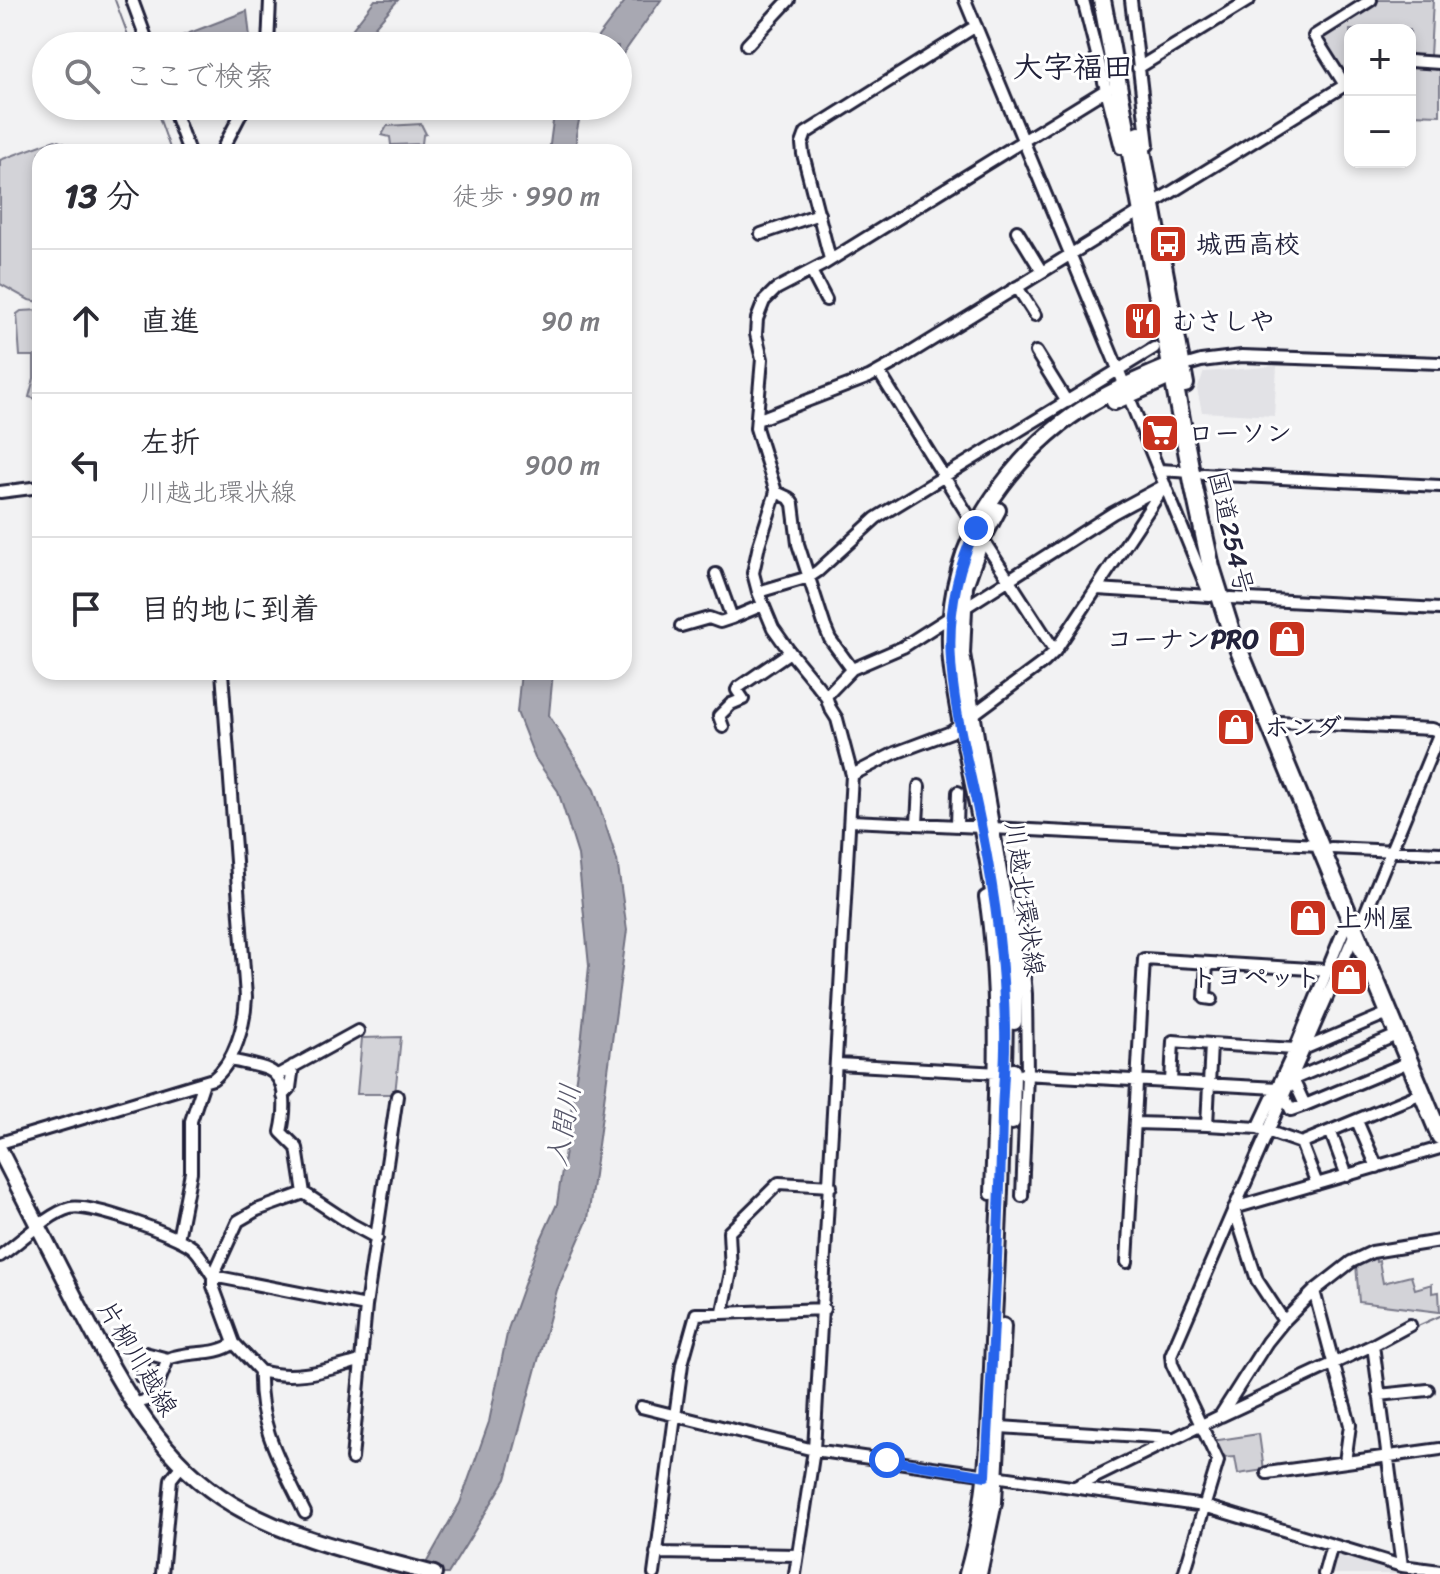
<!DOCTYPE html>
<html lang="ja">
<head>
<meta charset="utf-8">
<style>
  body { margin:0; font-family:Sriracha,"Klee One",sans-serif; background:#f2f2f3; color:#2b2b33 }
  .controls { position:absolute; right:24px; top:24px; display:grid; overflow:hidden; border-radius:16px; box-shadow:0 4px 12px #0003 }
  .controls button { width:72px; height:72px; display:grid; place-items:center; padding:0; border:0; border-bottom:2px solid #e1e1e2; background:#fff; color:#2b2b33; font:40px sans-serif }
  .stop { position:absolute; width:24px; height:24px; margin:-18px; border:6px solid #2563eb; border-radius:50%; background:#fff }
  .stop.end { background:#2563eb; border-color:#fff; box-shadow:0 2px 8px #0008 }
  .list { margin:0; padding:0; list-style:none }
  h2 { display:flex; justify-content:space-between; align-items:center; height:104px; margin:0; padding:0 32px; font-size:34px }
  h2 small { font-size:26px; font-weight:400; color:#7c7c81 }
  .list li { display:grid; grid-template-columns:52px 1fr auto; gap:24px; align-items:center; box-sizing:border-box; height:144px; padding:0 32px; border-top:2px solid #e1e1e2 }
  .list b { display:block; font-size:30px; white-space:nowrap }
  .list p { margin:0; font-size:26px; white-space:nowrap; color:#7c7c81 }
  .list em { font-size:26px; font-style:normal; color:#7c7c81 }
  .icon { flex:none; width:44px; height:44px; fill:none; stroke:currentColor; stroke-width:2; stroke-linecap:round; stroke-linejoin:round }
  .map { position:relative; flex:none; width:1440px; height:1574px; overflow:hidden }
  .search { position:absolute; background:#fff; box-shadow:0 4px 12px #0003; left:32px; top:32px; width:600px; height:88px; display:flex; align-items:center; gap:20px; box-sizing:border-box; padding:0 28px; border-radius:44px; color:#7c7c81; font-size:30px }
  .panel { position:absolute; background:#fff; box-shadow:0 4px 12px #0003; left:32px; top:144px; width:600px; height:536px; border-radius:24px }
  .map>svg:first-child { display:block }
  .built { fill:#e2e2e6 }
  .green { fill:#d3d3d8; stroke:#7a7a8a; stroke-width:2 }
  .water { fill:#a8a8b2; stroke:#727282; stroke-width:2 }
  .lines { fill:none; stroke-linecap:round; stroke-linejoin:round }
  .stream { stroke:#727282; stroke-width:2 }
  .minor-casing { stroke:#22223b; stroke-width:16 }
  .major-casing { stroke:#22223b; stroke-width:20 }
  .highway-casing { stroke:#22223b; stroke-width:22 }
  .minor { stroke:#fff; stroke-width:10 }
  .major { stroke:#fff; stroke-width:14 }
  .highway { stroke:#fff; stroke-width:16 }
  .route { stroke:#2563eb; stroke-width:10 }
  .labels { text-anchor:middle; stroke-width:6; stroke-linejoin:round; paint-order:stroke }
  .poi-label { font-size:26px; font-weight:bold; fill:#22223b; stroke:#fff; text-anchor:start }
  .street-label { font-size:26px; fill:#22223b; stroke:#fff }
  .water-label { font-size:28px; font-style:italic; fill:#58586b; stroke:#fff }
  .quarter-label { font-size:30px; font-weight:bold; fill:#22223b; stroke:#fff }
</style>
</head>
<body>
<div class="map">
<svg width="1440" height="1574" viewBox="0 0 1440 1574">
  <rect width="100%" height="100%" fill="#f2f2f3"/>
  <filter id="ink" filterUnits="userSpaceOnUse"><feTurbulence type="fractalNoise" baseFrequency=".0125" numOctaves="2"/><feDisplacementMap in="SourceGraphic" scale="16" xChannelSelector="R" yChannelSelector="G"/><feConvolveMatrix kernelMatrix="1 2 1 2 8 2 1 2 1" color-interpolation-filters="sRGB"/></filter>
  <g filter="url(#ink)">
    <path class="built" d="M1277,366l-3,50 -72,-4 -5,-23 7,-17z
      M1333,1550l104,24h-111z"/>
    <path class="green" d="M1376,0h57l-3,56 -20,-1v-25h-60v45l-5,3 -26,-42z
      M1410,66l30,2v47l-30,-1z
      M421,124l5,10 -3,1 -1,9 -31,1 -1,-8 -8,-2 5,-9z
      M55,140l32,12h-47v150l-11,-2 -29,-16v-124z
      M40,310v90l-11,-3 5,-19v-22h-14l-3,-42 4,-3z
      M401,1037l-6,57h-38l5,-56z
      M1375,1255l1,7 3,-1 4,22 28,-7 4,13 17,-5v9l7,-1 1,20 -81,-10 -3,-38z
      M1259,1434l5,36 -26,4 -3,-17 -15,1 -8,-17z"/>
    <path class="water" d="M375,0h23l-40,46h-19z
      M626,0h35l-43,61v-15h-27z
      M247,11l4,35h-84l4,-6z
      M555,106h27l-6,29 1,17h-28z
      M521,672h32l-4,43 45,75 23,70 10,70 -39,289 -31,71 -51,189 -58,95h-28l40,-71 29,-81 19,-93 29,-81 20,-44 24,-160 8,-78 -11,-111 -20,-64 -23,-33 -18,-46z"/>
    <g class="lines">
      <path class="stream" d="M115,0l17,46
        M155,106l16,45
        M1362,902l22,-46
        M1334,968l13,-30
        M1182,1316l36,-82
        M1411,1329l29,-13
        M1206,1429l34,-16
        M1123,1469l78,-37"/>
      <defs>
        <path id="minor" d="M132,0l17,46
          M965,0l160,386
          M1083,0l38,148 9,-1
          M1131,0l17,145
          M747,45l42,-45
          M268,46l2,-46
          M1410,61l30,2
          M1138,68l111,-68
          M1345,85l-31,-49 57,-36
          M172,106l17,46
          M221,152l24,-46
          M1017,231l25,41
          M761,234l58,-20
          M830,259l-27,-105 -1,-10 4,-11 170,-107
          M811,271l15,29
          M1017,287l18,28
          M1036,352l31,50
          M1180,367l21,-6 41,-5 198,7
          M879,372l97,156
          M757,420l112,-43 27,-15 454,-280
          M1160,470l32,2
          M1203,474l237,12
          M0,492l40,-5
          M776,492l13,6 4,6 5,40 27,83 5,12 22,30
          M980,544l7,2 68,105
          M716,574l16,44 31,-13
          M1097,589l113,7 -82,-201
          M758,592l51,-15 9,-6 58,-53 278,-170
          M1230,598l210,11
          M681,626l28,-8 11,4 12,-4
          M826,696l26,-27 51,-22 210,-134 52,-28
          M971,716l73,-54 11,-11 110,-166
          M1278,722l154,7 8,3
          M723,727l-4,-11 12,-12 12,-5 -6,-9 2,-3 51,-35
          M852,775l43,-22 56,-21 10,-8
          M851,821l130,6
          M917,824l2,-38
          M957,826l1,-34
          M992,828l327,17
          M1331,848l109,5
          M1015,873l11,121 1,80 -5,122
          M1362,921l78,-189
          M1207,963l-2,35 7,1
          M1306,1048l82,-35
          M1295,1049l-84,-5 -4,81 51,3 43,15 121,-50
          M230,1060c12,3 28,5 39,10 20,10 16,45 12,62l16,16 7,45
          M838,1064l161,9
          M1023,1074l254,14 8,4
          M276,1076l82,-45
          M1292,1077l13,28 104,-43
          M1294,1079l103,-44
          M1171,1082l2,-41 38,3
          M283,1096l7,-8 3,-22
          M1284,1096l7,14 14,-5
          M1357,1121l20,46
          M1135,1123l72,2
          M1258,1128l37,-79 54,-132
          M1331,1133l16,43
          M0,1143l213,-64c22,-17 32,-55 33,-82l-24,-325
          M1301,1143l16,41
          M991,1194c3,-100 9,-198 -6,-297l7,-4
          M1234,1208l206,-60
          M178,1239l13,-67v-51l13,-39
          M0,1256c19,-13 49,-43 70,-48 20,-5 104,26 122,39 10,8 14,20 21,29l153,30
          M1127,1262l17,-303 183,11
          M1314,1291l36,134 -5,37
          M723,1311l8,-39 -2,-40 50,-49 52,3
          M1284,1321l-27,-41 -23,-71 122,-278
          M234,1343l-21,-57v-10l25,-55 19,-11 47,-17 47,31 26,14
          M1373,1345l29,221
          M260,1371c35,10 66,-1 100,-10
          M159,1382l-18,-5 4,-24 23,6
          M1379,1395l49,-5
          M132,1404l20,-5 16,-40c21,-9 47,-2 66,-16l26,28c-2,57 21,92 45,142
          M641,1407l173,43 390,56 198,60 38,5
          M1221,1416l152,-71 37,-20
          M1000,1427l171,11
          M352,1459l14,-153 31,-210
          M1267,1473l173,-24
          M1075,1487l145,-71 47,-74 17,-21 30,-30 37,-29 21,-10 68,-11
          M656,1553l142,2
          M162,1574l9,-95 11,-14
          M654,1574l28,-210 14,-50 128,-5
          M795,1574l19,-124 38,-675 -15,-56 -7,-11 -4,-12 -36,-44 -17,-24 -15,-36 -5,-19 6,-28 17,-53 -20,-64 6,-69 -6,-25 1,-15 7,-18 12,-12 48,-25 283,-175
          M1184,1574l34,-113 -46,-97 -1,-9 63,-146
          M1324,1574l8,-29"/>
        <path id="major" d="M1114,402l58,-26
          M998,510l-18,34 -15,42 -3,68 48,283 4,32v53
          M1012,1122l1,-51
          M0,1151c26,51 52,102 78,153 40,75 78,155 154,200 62,37 134,51 202,70
          M967,1574c24,-83 23,-171 27,-256 4,-73 7,-145 9,-218 1,-47 4,-93 -1,-139 -6,-65 -20,-131 -33,-196 -13,-70 -30,-123 -10,-195 18,-66 74,-133 133,-167 25,-15 51,-26 78,-37
          M979,1574l15,-72 9,-176"/>
        <path id="highway" d="M1102,0l92,488 17,79 20,64 209,505
          M1139,135l46,249"/>
      </defs>
      <use href="#minor" class="minor-casing"/>
      <use href="#major" class="major-casing"/>
      <use href="#highway" class="highway-casing"/>
      <use href="#minor" class="minor"/>
      <use href="#major" class="major"/>
      <use href="#highway" class="highway"/>
    </g>
  </g>
  <g class="lines" filter="url(#ink)">
    <path class="route" d="M887,1460l99,16c6,-121 14,-242 16,-363 1,-28 4,-57 3,-85 -1,-66 -10,-133 -23,-198 -21,-108 -56,-196 -6,-302"/>
  </g>
  <defs>
    <symbol id="bus-square" viewBox="-11 -11 22 22"><rect x="-9" y="-9" width="18" height="18" rx="4" fill="#c8321e" stroke="#fff"/><path d="M-5-6H5V4H4V6H2V4H-2V6H-4V4H-5ZM-3.5-4V0h7V-4ZM-3.5 1.2v1.5H-2V1.2ZM2 1.2v1.5H3.5V1.2Z" fill="#fff"/></symbol>
    <symbol id="restaurant-square" viewBox="-11 -11 22 22"><rect x="-9" y="-9" width="18" height="18" rx="4" fill="#c8321e" stroke="#fff"/><path d="M-5-6h1v4h1v-4h1v4h1v-4h1v5L-1.5 .5V6h-2V.5L-5-1ZM5-6V6H3V1.5H1.5Q1.5-4 5-6Z" fill="#fff"/></symbol>
    <symbol id="supermarket-square" viewBox="-11 -11 22 22"><rect x="-9" y="-9" width="18" height="18" rx="4" fill="#c8321e" stroke="#fff"/><path d="M-6-5.5h2.5l.6 2H6L4.5 2H-2.5L-4.4-4H-6ZM-1.5 3.2a1.3 1.3 0 1 0 .1 0ZM3 3.2a1.3 1.3 0 1 0 .1 0Z" fill="#fff"/></symbol>
    <symbol id="shop-square" viewBox="-11 -11 22 22"><rect x="-9" y="-9" width="18" height="18" rx="4" fill="#c8321e" stroke="#fff"/><path d="M-5-2.5h2.3a2.7 3.5 0 0 1 5.4 0H5L5.5 6h-11ZM-1.5-2.5h3a1.5 2.3 0 0 0-3 0Z" fill="#fff"/></symbol>
  </defs>
  <g fill-rule="evenodd">
    <use href="#bus-square" x="1146" y="222" width="44" height="44"/>
    <use href="#restaurant-square" x="1121" y="299" width="44" height="44"/>
    <use href="#supermarket-square" x="1138" y="411" width="44" height="44"/>
    <use href="#shop-square" x="1265" y="617" width="44" height="44"/>
    <use href="#shop-square" x="1214" y="705" width="44" height="44"/>
    <use href="#shop-square" x="1286" y="896" width="44" height="44"/>
    <use href="#shop-square" x="1327" y="955" width="44" height="44"/>
  </g>
  <g class="labels">
    <g class="poi-label">
      <text x="1196" y="253">城西高校</text>
      <text x="1171" y="330">むさしや</text>
      <text x="1188" y="442">ローソン</text>
      <text x="1259" y="648" text-anchor="end">コーナンPRO</text>
      <text x="1264" y="736">ホンダ</text>
      <text x="1336" y="927">上州屋</text>
      <text x="1321" y="986" text-anchor="end">トヨペット</text>
    </g>
    <g class="street-label">
      <text transform="translate(1231 532) rotate(77)" y="9">国道254号</text>
      <text transform="translate(1025 899) rotate(82)" y="9">川越北環状線</text>
      <text transform="translate(138 1358) rotate(59)" y="9">片柳川越線</text>
    </g>
    <g class="water-label">
      <text transform="translate(563 1125) rotate(-80)" y="10">入間川</text>
    </g>
    <g class="quarter-label">
      <text x="1073" y="77">大字福田</text>
    </g>
  </g>
</svg>
<div class="controls">
<button>+</button>
<button>−</button>
</div>
<div class="stop" style="left:887px;top:1460px"></div>
<div class="stop end" style="left:976px;top:528px"></div>
<div class="search"><svg class="icon" aria-label="search" viewBox="0 0 24 24"><circle cx="10" cy="10" r="6"/><path d="M15 15l6 6"/></svg>ここで検索</div>
<section class="panel">
<h2>13 分<small>徒歩 · 990 m</small></h2>
<ul class="list">
<li><svg class="icon" aria-label="ahead" viewBox="0 0 24 24"><path d="M12 20V5M6 11l6-6 6 6"/></svg><div><b>直進</b></div><em>90 m</em></li>
<li><svg class="icon" aria-label="left" viewBox="0 0 24 24"><path d="M17 20v-9H6M10 6l-5 5 5 5"/></svg><div><b>左折</b><p>川越北環状線</p></div><em>900 m</em></li>
<li><svg class="icon" aria-label="arrive" viewBox="0 0 24 24"><path d="M6 21V4h12l-3 4 3 4H6"/></svg><div><b>目的地に到着</b></div></li>
</ul>
</section>
</div>
</body>
</html>
